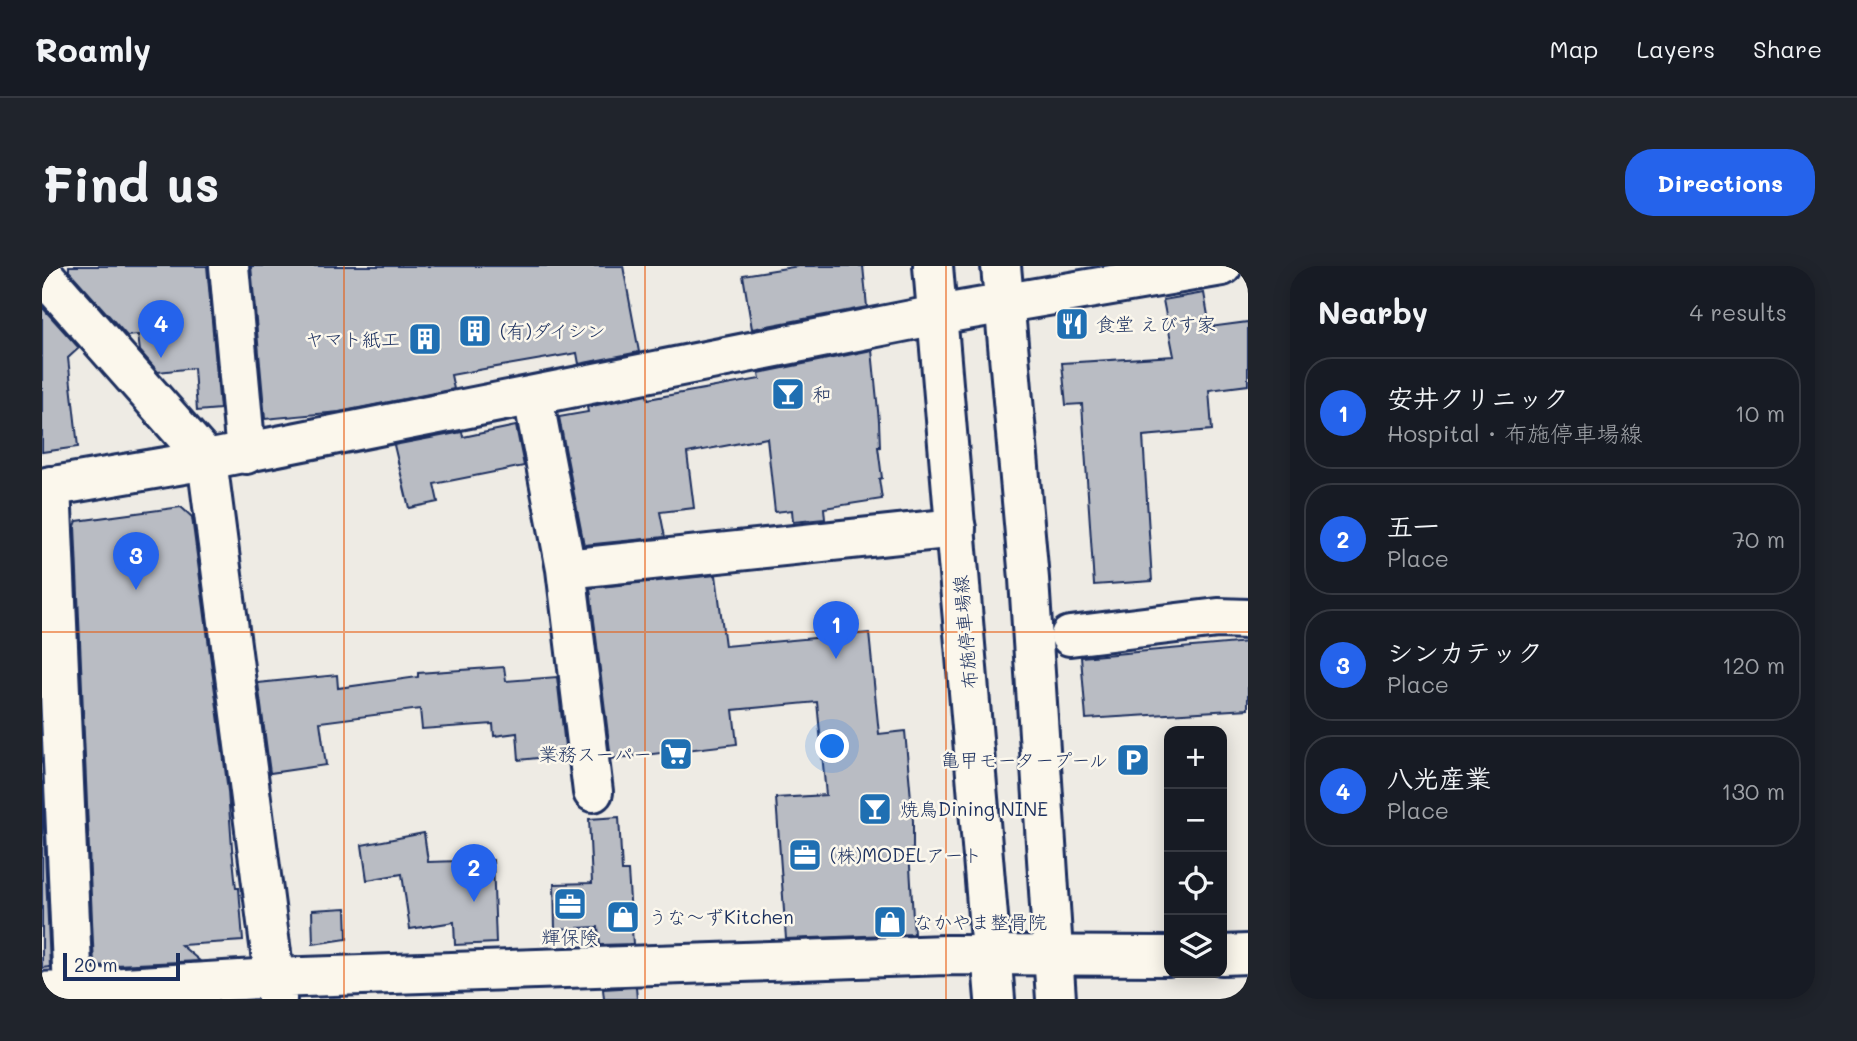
<!DOCTYPE html>
<html lang="en">
<head>
<meta charset="utf-8">
<style>
  body { margin:0; font-family:Mali,"Klee One",sans-serif; background:#20242c; color:#f1f3f6 }
  .controls { position:absolute; right:21px; bottom:21px; display:grid; overflow:hidden; border-radius:14px; box-shadow:0 4px 18px #0003 }
  .controls button { width:63px; height:63px; display:grid; place-items:center; padding:0; border:0; border-bottom:2px solid #363941; background:#171b24; color:#f1f3f6; font:35px sans-serif }
  .scale { position:absolute; left:21px; bottom:18px; width:117px; box-sizing:border-box; padding-left:7px; border:4px solid #1b2f5e; border-top:0; font-size:19px; line-height:24px; white-space:nowrap; color:#1b2f5e; -webkit-text-stroke:5px #fbf7ec; paint-order:stroke }
  .you { position:absolute; left:791px; top:481px; width:24px; height:24px; margin:-18px; border:5px solid #fff; border-radius:50%; background:#1a73e8; box-shadow:0 0 0 10px #1a73e833 }
  .badge { display:grid; place-items:center; width:46px; height:46px; border-radius:50%; background:#2563eb; color:#fff; font-size:23px; font-weight:700 }
  .pin { position:absolute; translate:-50% -58px; filter:drop-shadow(0 2px 4px #0008) }
  .pin::after { content:''; position:absolute; top:37px; width:24px; height:21px; background:inherit; clip-path:polygon(0 0,100% 0,50% 100%) }
  .list { margin:0; padding:0; list-style:none }
  h2 { display:flex; justify-content:space-between; align-items:center; height:91px; margin:0; padding:0 28px; font-size:30px }
  h2 small { font-size:23px; font-weight:400; color:#9ea1a6 }
  .list li { display:grid; grid-template-columns:46px 1fr auto; gap:21px; align-items:center; box-sizing:border-box; height:112px; margin:0 14px 14px; padding:0 14px; border:2px solid #363941; border-radius:28px }
  .list b { display:block; font-size:26px; white-space:nowrap }
  .list p { margin:0; font-size:23px; white-space:nowrap; color:#9ea1a6 }
  .list em { font-size:23px; font-style:normal; color:#9ea1a6 }
  .icon { flex:none; width:38px; height:38px; fill:none; stroke:currentColor; stroke-width:2; stroke-linecap:round; stroke-linejoin:round }
  .map { position:relative; flex:none; width:1206px; height:733px; overflow:hidden; border-radius:28px }
  header { display:flex; align-items:center; gap:42px; box-sizing:border-box; height:98px; padding:0 35px; background:#171b24; border-bottom:2px solid #363941 }
  header strong { font-size:33px }
  nav { display:flex; gap:38px; margin-inline-start:auto; font-size:24px }
  .intro { display:flex; align-items:center; justify-content:space-between; box-sizing:border-box; height:168px; padding:0 42px }
  h1 { margin:0; font-size:49px }
  .button { padding:18px 32px; border-radius:28px; background:#2563eb; color:#fff; font-size:24px; font-weight:700 }
  main { display:flex; gap:42px; padding:0 42px }
  aside { flex:1; background:#171b24; border-radius:28px; box-shadow:0 4px 18px #0003 }
  .map>svg:first-child { display:block }
  .building { fill:#b9bcc3; stroke:#1b2f5e; stroke-width:2 }
  .lines { fill:none; stroke-linecap:round; stroke-linejoin:round }
  .minor-casing { stroke:#1b2f5e; stroke-width:44 }
  .tertiary-casing { stroke:#1b2f5e; stroke-width:44 }
  .secondary-casing { stroke:#1b2f5e; stroke-width:44 }
  .minor { stroke:#fbf7ec; stroke-width:38 }
  .tertiary { stroke:#fbf7ec; stroke-width:38 }
  .secondary { stroke:#fbf7ec; stroke-width:38 }
  .grid { fill:none; stroke:#e8590c; stroke-width:2; stroke-opacity:0.55 }
  .labels { text-anchor:middle; stroke-width:5; stroke-linejoin:round; paint-order:stroke }
  .poi-label { font-size:19px; fill:#1b2f5e; stroke:#fbf7ec; text-anchor:start }
  .street-label { font-size:19px; fill:#1b2f5e; stroke:#fbf7ec }
</style>
</head>
<body>
<header>
<strong>Roamly</strong>
<nav><a>Map</a><a>Layers</a><a>Share</a></nav>
</header>
<div class="intro"><h1>Find us</h1><a class="button">Directions</a></div>
<main>
<div class="map">
<svg width="1206" height="733" viewBox="0 0 1206 733">
  <rect width="100%" height="100%" fill="#eeebe4"/>
  <filter id="ink" filterUnits="userSpaceOnUse"><feTurbulence type="fractalNoise" baseFrequency=".0143" numOctaves="2"/><feDisplacementMap in="SourceGraphic" scale="14" xChannelSelector="R" yChannelSelector="G"/><feConvolveMatrix kernelMatrix="1 2 1 2 8 2 1 2 1" color-interpolation-filters="sRGB"/></filter>
  <g filter="url(#ink)">
    <path class="building" d="M27,0h138l13,143 -23,2 -3,-43 -36,4 -18,-21 -2,-16 -11,1 -58,-65z
      M209,0h372l16,86 -60,12 -2,-11 -93,16 -33,6 3,14 -115,23 -74,7z
      M757,0h64l4,41 -115,22 -9,-54z
      M1162,27l6,34 38,-5v63l-39,5 3,40 -69,6 9,145 -58,4 -12,-181 -16,1 -4,-42 112,-7 -11,-56z
      M0,41l37,41 -11,10 10,89 -36,5z
      M830,84l7,71 1,26h-2l4,31 -3,1 3,20 -58,9 1,11 -32,3 -1,-12 -17,2 -8,-74 -80,15 7,55 -34,4 5,25 -81,8 -25,-128 29,-5 -1,-5 60,-12 1,4 112,-20 -1,-6z
      M474,160l8,40 -90,18 4,18 -29,6 -15,-63 68,-13 1,5z
      M139,241l11,10 36,274 4,57 4,40h3l4,53 -62,4 19,16 -106,5 -19,-440 2,-5z
      M674,309l9,71 144,-13 10,101 26,-3 8,90v28l-4,1 5,84 -128,5 -10,-141 50,-3 -9,-93 -84,8 4,34 -126,15 -21,-171z
      M1206,376v67l-162,10 -5,-62z
      M462,401l2,14 51,-4 9,78 -47,5 -2,-27 -23,3 -1,-12 -71,5 -2,-20 -100,13 6,43 -56,8 -12,-90 79,-8 1,13 80,-11v-4z
      M0,515l8,186 -8,1z
      M577,551l3,54h6l5,73 -33,1 -2,-18 -43,2 -1,-45 38,-1 -3,-64z
      M382,567l4,29 65,-2 3,83 -41,2 -1,-23 -44,7 -8,-55 -35,6 -5,-35z
      M304,642l1,31 -34,5 -1,-34z
      M594,721l1,12h-33l-1,-10z"/>
    <g class="lines">
      <defs>
        <path id="minor" d="M187,0l17,188
          M0,7l165,187 70,539
          M491,131l33,172 27,223
          M165,194l730,-145 285,-49
          M9,220l22,504
          M524,303l390,-41
          M1028,370l148,-18 30,1
          M1180,689l26,-1
          M0,726l232,-14 672,-23 223,1"/>
        <path id="tertiary" d="M0,222l165,-28"/>
        <path id="secondary" d="M891,0l62,733
          M959,0l28,313 27,420"/>
      </defs>
      <use href="#minor" class="minor-casing"/>
      <use href="#tertiary" class="tertiary-casing"/>
      <use href="#secondary" class="secondary-casing"/>
      <use href="#minor" class="minor"/>
      <use href="#tertiary" class="tertiary"/>
      <use href="#secondary" class="secondary"/>
    </g>
  </g>
  <path class="grid" d="M302,0v733M603,0v733M904,0v733M0,366h1206"/>
  <defs>
    <symbol id="restaurant-square" viewBox="-11 -11 22 22"><rect x="-9" y="-9" width="18" height="18" rx="4" fill="#1f6fb2" stroke="#fbf7ec"/><path d="M-5-6h1v4h1v-4h1v4h1v-4h1v5L-1.5 .5V6h-2V.5L-5-1ZM5-6V6H3V1.5H1.5Q1.5-4 5-6Z" fill="#fff"/></symbol>
    <symbol id="building-square" viewBox="-11 -11 22 22"><rect x="-9" y="-9" width="18" height="18" rx="4" fill="#1f6fb2" stroke="#fbf7ec"/><path d="M-4-6H4V6H1V3H-1V6H-4ZM-2.5-4.3h1.7v1.8h-1.7ZM.8-4.3h1.7v1.8H.8ZM-2.5-1h1.7V.8h-1.7ZM.8-1h1.7V.8H.8Z" fill="#fff"/></symbol>
    <symbol id="bar-square" viewBox="-11 -11 22 22"><rect x="-9" y="-9" width="18" height="18" rx="4" fill="#1f6fb2" stroke="#fbf7ec"/><path d="M-6-5H6L.8 .8V4.5H3.5V6h-7V4.5H-.8V.8Z" fill="#fff"/></symbol>
    <symbol id="supermarket-square" viewBox="-11 -11 22 22"><rect x="-9" y="-9" width="18" height="18" rx="4" fill="#1f6fb2" stroke="#fbf7ec"/><path d="M-6-5.5h2.5l.6 2H6L4.5 2H-2.5L-4.4-4H-6ZM-1.5 3.2a1.3 1.3 0 1 0 .1 0ZM3 3.2a1.3 1.3 0 1 0 .1 0Z" fill="#fff"/></symbol>
    <symbol id="parking-square" viewBox="-11 -11 22 22"><rect x="-9" y="-9" width="18" height="18" rx="4" fill="#1f6fb2" stroke="#fbf7ec"/><path d="M-3.5-5.5H1a3.5 3.5 0 0 1 0 7H-1V5.5H-3.5ZM-1-3.4V-.6H.8a1.4 1.4 0 0 0 0-2.8Z" fill="#fff"/></symbol>
    <symbol id="office-square" viewBox="-11 -11 22 22"><rect x="-9" y="-9" width="18" height="18" rx="4" fill="#1f6fb2" stroke="#fbf7ec"/><path d="M-6-3h4V-5.5h4V-3h4V5H-6ZM-1-4.5V-3h2v-1.5ZM-6 0V1H6V0Z" fill="#fff"/></symbol>
    <symbol id="shop-square" viewBox="-11 -11 22 22"><rect x="-9" y="-9" width="18" height="18" rx="4" fill="#1f6fb2" stroke="#fbf7ec"/><path d="M-5-2.5h2.3a2.7 3.5 0 0 1 5.4 0H5L5.5 6h-11ZM-1.5-2.5h3a1.5 2.3 0 0 0-3 0Z" fill="#fff"/></symbol>
  </defs>
  <g fill-rule="evenodd">
    <use href="#restaurant-square" x="1011" y="39" width="38" height="38"/>
    <use href="#building-square" x="414" y="46" width="38" height="38"/>
    <use href="#building-square" x="364" y="54" width="38" height="38"/>
    <use href="#bar-square" x="727" y="109" width="38" height="38"/>
    <use href="#supermarket-square" x="615" y="469" width="38" height="38"/>
    <use href="#parking-square" x="1072" y="475" width="38" height="38"/>
    <use href="#bar-square" x="814" y="524" width="38" height="38"/>
    <use href="#office-square" x="744" y="570" width="38" height="38"/>
    <use href="#office-square" x="509" y="619" width="38" height="38"/>
    <use href="#shop-square" x="562" y="632" width="38" height="38"/>
    <use href="#shop-square" x="829" y="637" width="38" height="38"/>
  </g>
  <g class="labels">
    <g class="poi-label">
      <text x="1054" y="65">食堂 えびす家</text>
      <text x="458" y="72">(有)ダイシン</text>
      <text x="358" y="80" text-anchor="end">ヤマト紙工</text>
      <text x="770" y="135">和</text>
      <text x="610" y="495" text-anchor="end">業務スーパー</text>
      <text x="1066" y="501" text-anchor="end">亀甲モータープール</text>
      <text x="858" y="550">焼鳥Dining NINE</text>
      <text x="788" y="596">(株)MODELアート</text>
      <text x="606" y="658">うな〜ずKitchen</text>
      <text x="872" y="663">なかやま整骨院</text>
      <text x="528" y="678" text-anchor="middle">輝保険</text>
    </g>
    <g class="street-label">
      <text transform="translate(923 366) rotate(-95)" y="7">布施停車場線</text>
    </g>
  </g>
</svg>
<div class="controls">
<button>+</button>
<button>−</button>
<button><svg class="icon" aria-label="locate" viewBox="0 0 24 24"><circle cx="12" cy="12" r="6"/><path d="M12 2v4M12 18v4M2 12h4M18 12h4"/></svg></button>
<button><svg class="icon" aria-label="layers" viewBox="0 0 24 24"><path d="M12 4l9 5-9 5-9-5zM3 14l9 5 9-5"/></svg></button>
</div>
<div class="scale">20 m</div>
<div class="you"></div>
<div class="pin badge" style="left:794px;top:393px">1</div>
<div class="pin badge" style="left:432px;top:636px">2</div>
<div class="pin badge" style="left:94px;top:324px">3</div>
<div class="pin badge" style="left:119px;top:92px">4</div>
</div>
<aside>
<h2>Nearby<small>4 results</small></h2>
<ul class="list">
<li><span class="badge">1</span><div><b>安井クリニック</b><p>Hospital · 布施停車場線</p></div><em>10 m</em></li>
<li><span class="badge">2</span><div><b>五一</b><p>Place</p></div><em>70 m</em></li>
<li><span class="badge">3</span><div><b>シンカテック</b><p>Place</p></div><em>120 m</em></li>
<li><span class="badge">4</span><div><b>八光産業</b><p>Place</p></div><em>130 m</em></li>
</ul>
</aside>
</main>
</body>
</html>
